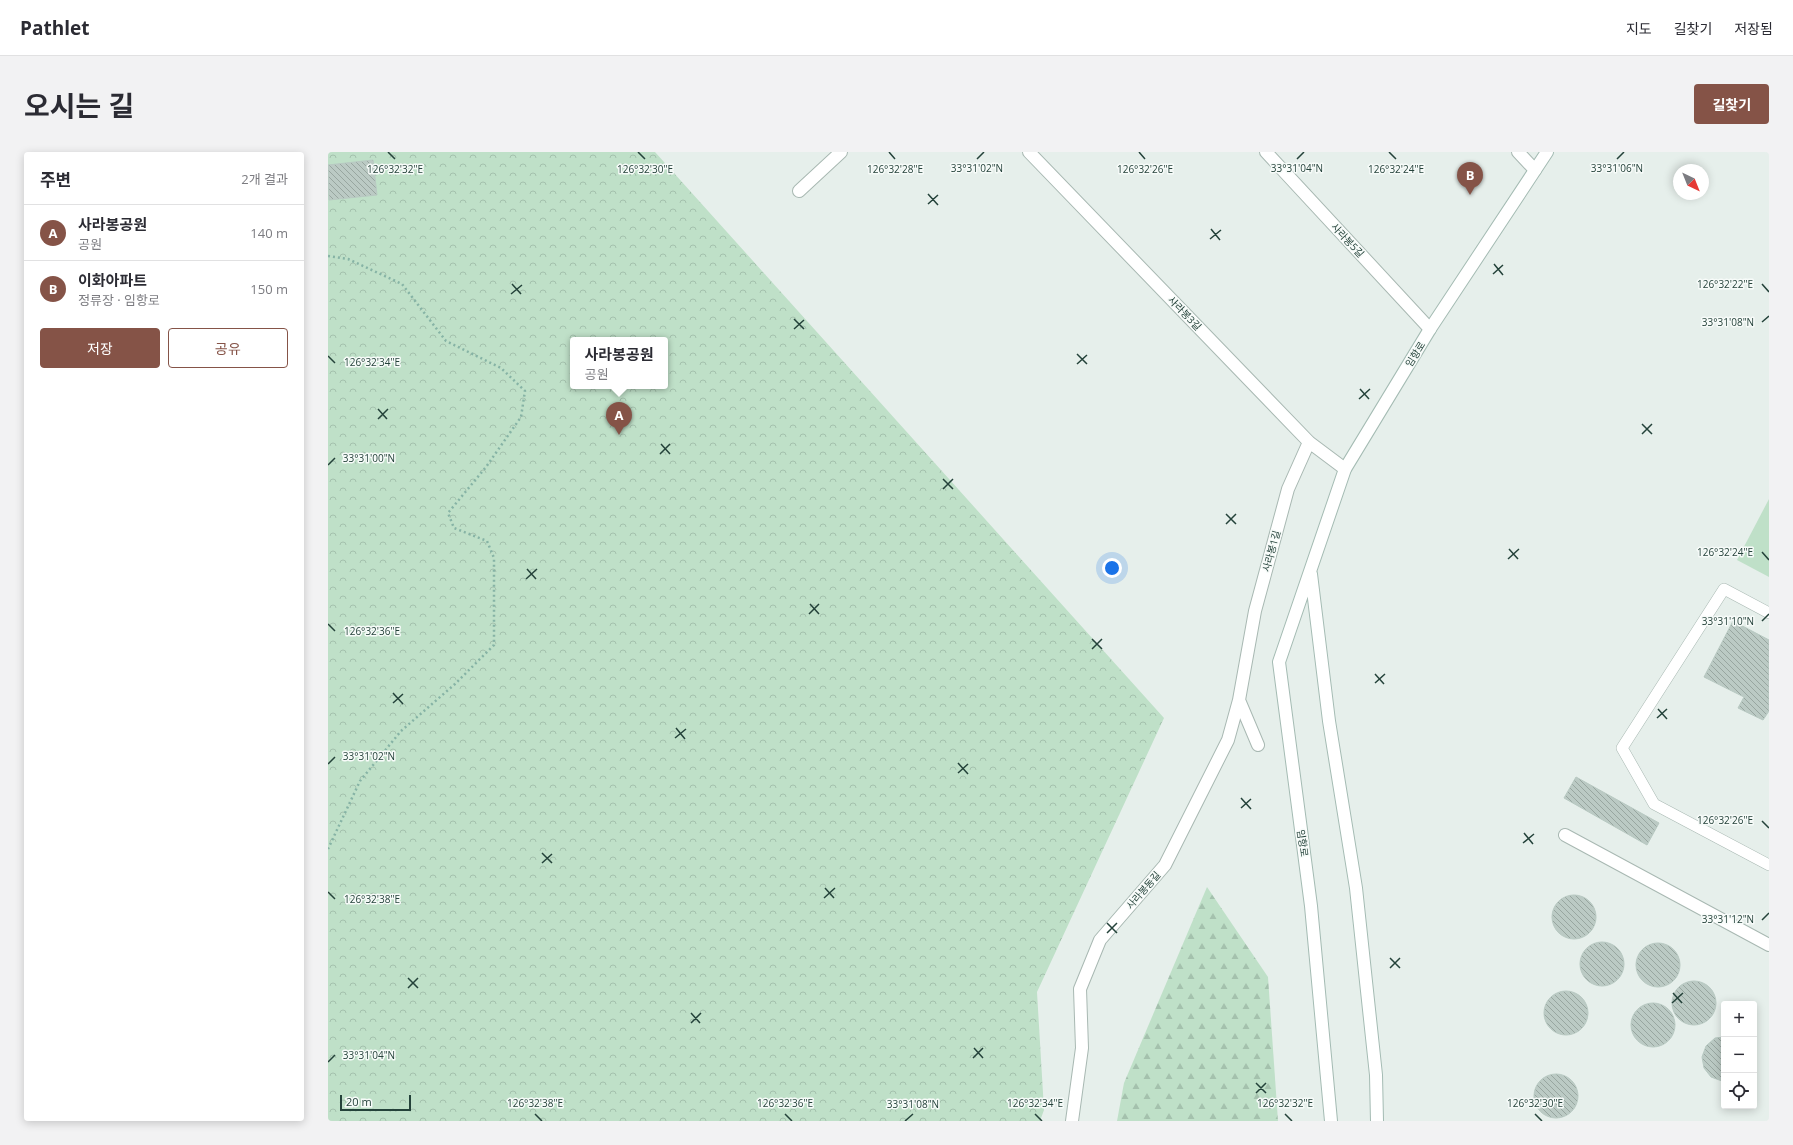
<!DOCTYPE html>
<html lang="ko">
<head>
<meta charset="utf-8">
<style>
  body { margin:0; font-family:"Open Sans","Noto Sans KR",sans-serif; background:#f2f2f3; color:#2b2b33 }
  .controls { position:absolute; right:12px; bottom:12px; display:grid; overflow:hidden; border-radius:4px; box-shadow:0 2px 10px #0003 }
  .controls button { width:36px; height:36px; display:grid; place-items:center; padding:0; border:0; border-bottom:1px solid #e1e1e2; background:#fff; color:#2b2b33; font:20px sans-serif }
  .compass { position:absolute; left:1345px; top:12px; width:36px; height:36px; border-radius:50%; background:#fff; box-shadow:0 2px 10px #0003; rotate:137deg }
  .scale { position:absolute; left:12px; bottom:10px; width:71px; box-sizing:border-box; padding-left:4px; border:2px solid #24423a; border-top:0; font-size:11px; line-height:14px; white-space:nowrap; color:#24423a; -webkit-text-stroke:3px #f7fbf9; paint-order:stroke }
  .you { position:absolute; left:784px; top:416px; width:14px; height:14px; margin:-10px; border:3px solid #fff; border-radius:50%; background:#1a73e8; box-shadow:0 0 0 6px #1a73e833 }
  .badge { display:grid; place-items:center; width:26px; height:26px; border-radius:50%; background:#855347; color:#fff; font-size:13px; font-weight:700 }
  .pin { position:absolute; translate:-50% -33px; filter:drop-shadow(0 1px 2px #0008) }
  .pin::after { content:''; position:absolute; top:21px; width:14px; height:12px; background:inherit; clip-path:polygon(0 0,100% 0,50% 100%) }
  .popup { position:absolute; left:242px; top:185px; width:98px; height:52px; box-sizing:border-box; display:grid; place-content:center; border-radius:4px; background:#fff; filter:drop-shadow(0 1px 3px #0005); font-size:13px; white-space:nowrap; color:#7c7c81 }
  .popup b { font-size:15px; color:#2b2b33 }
  .popup::after { content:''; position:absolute; left:50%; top:100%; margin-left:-8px; border:8px solid transparent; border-top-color:#fff }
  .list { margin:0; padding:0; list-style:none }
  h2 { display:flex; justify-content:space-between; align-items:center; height:52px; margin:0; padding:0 16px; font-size:17px }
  h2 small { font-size:13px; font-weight:400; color:#7c7c81 }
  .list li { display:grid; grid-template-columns:26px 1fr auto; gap:12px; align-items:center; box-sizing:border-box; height:56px; padding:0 16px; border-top:1px solid #e1e1e2 }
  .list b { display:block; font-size:15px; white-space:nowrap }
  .list p { margin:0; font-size:13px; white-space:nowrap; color:#7c7c81 }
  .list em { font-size:13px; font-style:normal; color:#7c7c81 }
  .actions { display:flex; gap:8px; padding:12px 16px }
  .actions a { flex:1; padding:9px 0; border:1px solid #855347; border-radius:4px; text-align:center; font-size:14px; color:#855347 }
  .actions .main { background:#855347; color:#fff }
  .icon { flex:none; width:22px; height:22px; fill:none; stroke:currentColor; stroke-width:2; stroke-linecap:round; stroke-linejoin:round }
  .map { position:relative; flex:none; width:1441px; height:969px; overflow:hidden; border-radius:4px }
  header { display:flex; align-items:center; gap:24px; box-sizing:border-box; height:56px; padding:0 20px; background:#fff; border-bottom:1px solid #e1e1e2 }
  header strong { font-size:19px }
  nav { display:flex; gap:22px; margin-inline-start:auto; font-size:14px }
  .intro { display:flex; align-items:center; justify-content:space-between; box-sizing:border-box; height:96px; padding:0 24px }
  h1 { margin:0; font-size:28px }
  .button { padding:10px 18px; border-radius:4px; background:#855347; color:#fff; font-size:14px; font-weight:700 }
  main { display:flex; gap:24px; padding:0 24px }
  aside { flex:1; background:#fff; border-radius:4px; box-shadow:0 2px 10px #0003 }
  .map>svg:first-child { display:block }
  .forest { fill:url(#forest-firs) }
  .park { fill:url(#park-crowns); fill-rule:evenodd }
  .pitch { fill:#bfe0c8 }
  .building { fill:url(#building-back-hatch); stroke:#b8c9c2 }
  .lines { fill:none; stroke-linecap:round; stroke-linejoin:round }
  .service-casing { stroke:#a8b8b2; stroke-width:12 }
  .minor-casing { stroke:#a8b8b2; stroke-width:14 }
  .secondary-casing { stroke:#a4bbb3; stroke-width:14 }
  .path { stroke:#86b3a5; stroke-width:2.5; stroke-dasharray:2 3; stroke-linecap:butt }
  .service { stroke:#fff; stroke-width:11 }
  .minor { stroke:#fff; stroke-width:12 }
  .secondary { stroke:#fff; stroke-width:12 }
  .ticks { fill:none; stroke:#24423a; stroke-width:1.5 }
  .labels { text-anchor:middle; stroke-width:3; stroke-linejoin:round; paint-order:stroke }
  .street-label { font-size:10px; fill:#24423a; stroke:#f7fbf9 }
  .ticks-label { font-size:10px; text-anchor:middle; fill:#24423a; stroke:#f7fbf9; stroke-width:3; stroke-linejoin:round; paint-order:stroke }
</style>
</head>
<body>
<header>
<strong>Pathlet</strong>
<nav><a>지도</a><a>길찾기</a><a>저장됨</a></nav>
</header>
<div class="intro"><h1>오시는 길</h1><a class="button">길찾기</a></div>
<main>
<aside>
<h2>주변<small>2개 결과</small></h2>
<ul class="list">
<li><span class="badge">A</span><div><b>사라봉공원</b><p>공원</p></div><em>140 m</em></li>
<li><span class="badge">B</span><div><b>이화아파트</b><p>정류장 · 임항로</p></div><em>150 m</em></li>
</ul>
<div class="actions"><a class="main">저장</a><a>공유</a></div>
</aside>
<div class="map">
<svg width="1441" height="969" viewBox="0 0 1441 969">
  <defs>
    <pattern id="forest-firs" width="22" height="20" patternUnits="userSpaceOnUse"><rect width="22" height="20" fill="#bfe0c8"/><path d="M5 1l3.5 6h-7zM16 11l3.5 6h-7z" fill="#a4c1ad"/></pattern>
    <pattern id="park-crowns" width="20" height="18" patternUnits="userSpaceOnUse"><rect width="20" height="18" fill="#bfe0c8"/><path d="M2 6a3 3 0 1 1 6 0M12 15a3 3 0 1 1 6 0" fill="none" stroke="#a4c1ad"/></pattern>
    <pattern id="building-back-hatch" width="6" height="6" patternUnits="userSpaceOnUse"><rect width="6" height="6" fill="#bbcac4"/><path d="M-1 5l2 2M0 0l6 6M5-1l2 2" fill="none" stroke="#98a6a0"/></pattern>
  </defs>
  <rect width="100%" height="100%" fill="#e6efeb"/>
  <path class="forest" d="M879,735l61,90 10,144h-161l7,-38z"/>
  <path class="park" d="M0,0h327l509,566 -127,274 7,118 -4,11h-712zM245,188h92v46h-92z"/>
  <path class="pitch" d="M1441,347v78l-32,-17z"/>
  <path class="building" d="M45,8l4,35 -48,5 -1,-35z
    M1405,469l36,19v71l-6,9 -25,-12 6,-11 -40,-20z
    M1248,625l83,46 -12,22 -83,-47z
    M1224 765a22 22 0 1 1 44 0a22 22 0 1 1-44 0Z
    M1252 812a22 22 0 1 1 44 0a22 22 0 1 1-44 0Z
    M1308 813a22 22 0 1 1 44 0a22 22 0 1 1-44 0Z
    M1344 851a22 22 0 1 1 44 0a22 22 0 1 1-44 0Z
    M1216 861a22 22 0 1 1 44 0a22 22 0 1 1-44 0Z
    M1303 873a22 22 0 1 1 44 0a22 22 0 1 1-44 0Z
    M1396,885v44h-2l-11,-4 -7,-9 -2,-11 4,-11 9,-8z
    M1206 944a22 22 0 1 1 44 0a22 22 0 1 1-44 0Z"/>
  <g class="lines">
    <defs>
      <path id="service" d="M1441,461l-45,-24 -102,159 32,56 115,61"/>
      <path id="minor" d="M701,0l280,290 36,27
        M938,0l164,177
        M1190,0l17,18
        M471,39l42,-39
        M911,548l19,45
        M1237,683l204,110
        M744,969l10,-73 -2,-59 20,-49 65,-75 63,-125 11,-40 16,-89 33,-122 21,-47"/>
      <path id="secondary" d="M983,422l18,147 27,167 20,187 1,46
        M1003,969l-20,-215 -32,-244 66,-193 85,-140 117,-177"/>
    </defs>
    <use href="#service" class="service-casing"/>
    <use href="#minor" class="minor-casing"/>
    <use href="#secondary" class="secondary-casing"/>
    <path class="path" d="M0,104l20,3 54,25 44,57 55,27 24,23 -4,26 -35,50 -38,46 6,15 33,13 7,17v87l-39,39 -54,47 -41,50 -32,68"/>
    <use href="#service" class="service"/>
    <use href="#minor" class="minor"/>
    <use href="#secondary" class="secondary"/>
  </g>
  <path class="ticks" d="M60,0l7,7M310,0l7,7M561,0l6,7M811,0l6,7M1061,0l7,7M649,7l7,-7M969,7l7,-7M1289,7l7,-7M600,42l10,11M600,52l10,-9M883,77l9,11M882,87l11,-9M1166,112l9,11M1165,122l10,-9M184,132l9,10M1434,132l7,8M183,142l11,-9M466,167l10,10M1434,170l7,-6M466,177l10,-9M749,202l10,10M0,204l7,7M749,212l10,-9M1032,237l9,10M1031,247l11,-10M50,257l9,10M50,267l10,-10M1314,272l10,10M1314,282l10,-10M333,292l9,10M332,302l10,-10M0,313l7,-7M615,327l10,10M615,337l10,-10M898,362l10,10M898,372l10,-10M1181,397l9,10M1434,400l7,8M1180,407l11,-10M199,417l9,10M198,427l11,-10M482,452l9,10M481,462l10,-10M1434,469l7,-7M0,472l7,7M764,487l10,10M764,497l10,-10M1047,522l9,10M1047,531l10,-9M65,541l10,11M65,551l10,-9M1330,557l9,10M1329,566l10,-9M348,576l9,11M347,586l11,-9M630,611l10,11M0,612l7,-7M630,621l10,-9M913,646l10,11M913,656l10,-9M1434,669l7,7M1196,681l9,11M1195,691l11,-9M214,701l10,10M214,711l10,-9M497,736l9,10M0,740l7,7M496,746l11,-10M1434,768l7,-7M779,771l10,10M779,781l10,-10M1062,806l10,10M1062,816l10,-10M80,826l10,10M80,836l10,-10M1345,841l9,10M1344,851l11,-10M363,861l9,10M363,871l10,-10M646,896l9,10M645,906l10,-10M0,910l7,-7M928,931l10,10M928,941l10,-10M207,962l7,7M457,962l7,7M707,962l7,7M957,962l7,7M1207,962l7,7M577,969l8,-7"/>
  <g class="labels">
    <g class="street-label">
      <text transform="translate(1020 88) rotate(47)" y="4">사라봉5길</text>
      <text transform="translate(857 161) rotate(46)" y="4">사라봉3길</text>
      <text transform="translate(1087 202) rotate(-58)" y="4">임항로</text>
      <text transform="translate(943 399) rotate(-75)" y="4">사라봉1길</text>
      <text transform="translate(975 691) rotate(82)" y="4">임항로</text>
      <text transform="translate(815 738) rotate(-49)" y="4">사라봉동길</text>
    </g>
  </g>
  <g class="ticks-label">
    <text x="649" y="20">33°31'02"N</text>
    <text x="969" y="20">33°31'04"N</text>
    <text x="1289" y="20">33°31'06"N</text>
    <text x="67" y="21">126°32'32"E</text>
    <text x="317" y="21">126°32'30"E</text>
    <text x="567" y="21">126°32'28"E</text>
    <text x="817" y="21">126°32'26"E</text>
    <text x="1068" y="21">126°32'24"E</text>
    <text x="1397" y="136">126°32'22"E</text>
    <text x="1400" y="174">33°31'08"N</text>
    <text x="44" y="214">126°32'34"E</text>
    <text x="41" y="310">33°31'00"N</text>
    <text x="1397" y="404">126°32'24"E</text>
    <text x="1400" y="473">33°31'10"N</text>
    <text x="44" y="483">126°32'36"E</text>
    <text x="41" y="608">33°31'02"N</text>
    <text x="1397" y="672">126°32'26"E</text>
    <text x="44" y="751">126°32'38"E</text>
    <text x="1400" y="771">33°31'12"N</text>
    <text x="41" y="907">33°31'04"N</text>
    <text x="207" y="955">126°32'38"E</text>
    <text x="457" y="955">126°32'36"E</text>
    <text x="707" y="955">126°32'34"E</text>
    <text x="957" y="955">126°32'32"E</text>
    <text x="1207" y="955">126°32'30"E</text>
    <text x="585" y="956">33°31'08"N</text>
  </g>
</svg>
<div class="controls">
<button>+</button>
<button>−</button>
<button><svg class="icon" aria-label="locate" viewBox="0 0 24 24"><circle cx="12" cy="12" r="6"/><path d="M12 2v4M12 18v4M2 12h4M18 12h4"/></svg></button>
</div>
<svg class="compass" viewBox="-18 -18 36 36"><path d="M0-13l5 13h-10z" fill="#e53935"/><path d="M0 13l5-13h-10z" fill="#7c7c81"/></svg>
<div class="scale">20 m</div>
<div class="you"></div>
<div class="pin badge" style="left:291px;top:283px">A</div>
<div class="popup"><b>사라봉공원</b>공원</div>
<div class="pin badge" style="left:1142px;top:43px">B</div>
</div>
</main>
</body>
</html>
